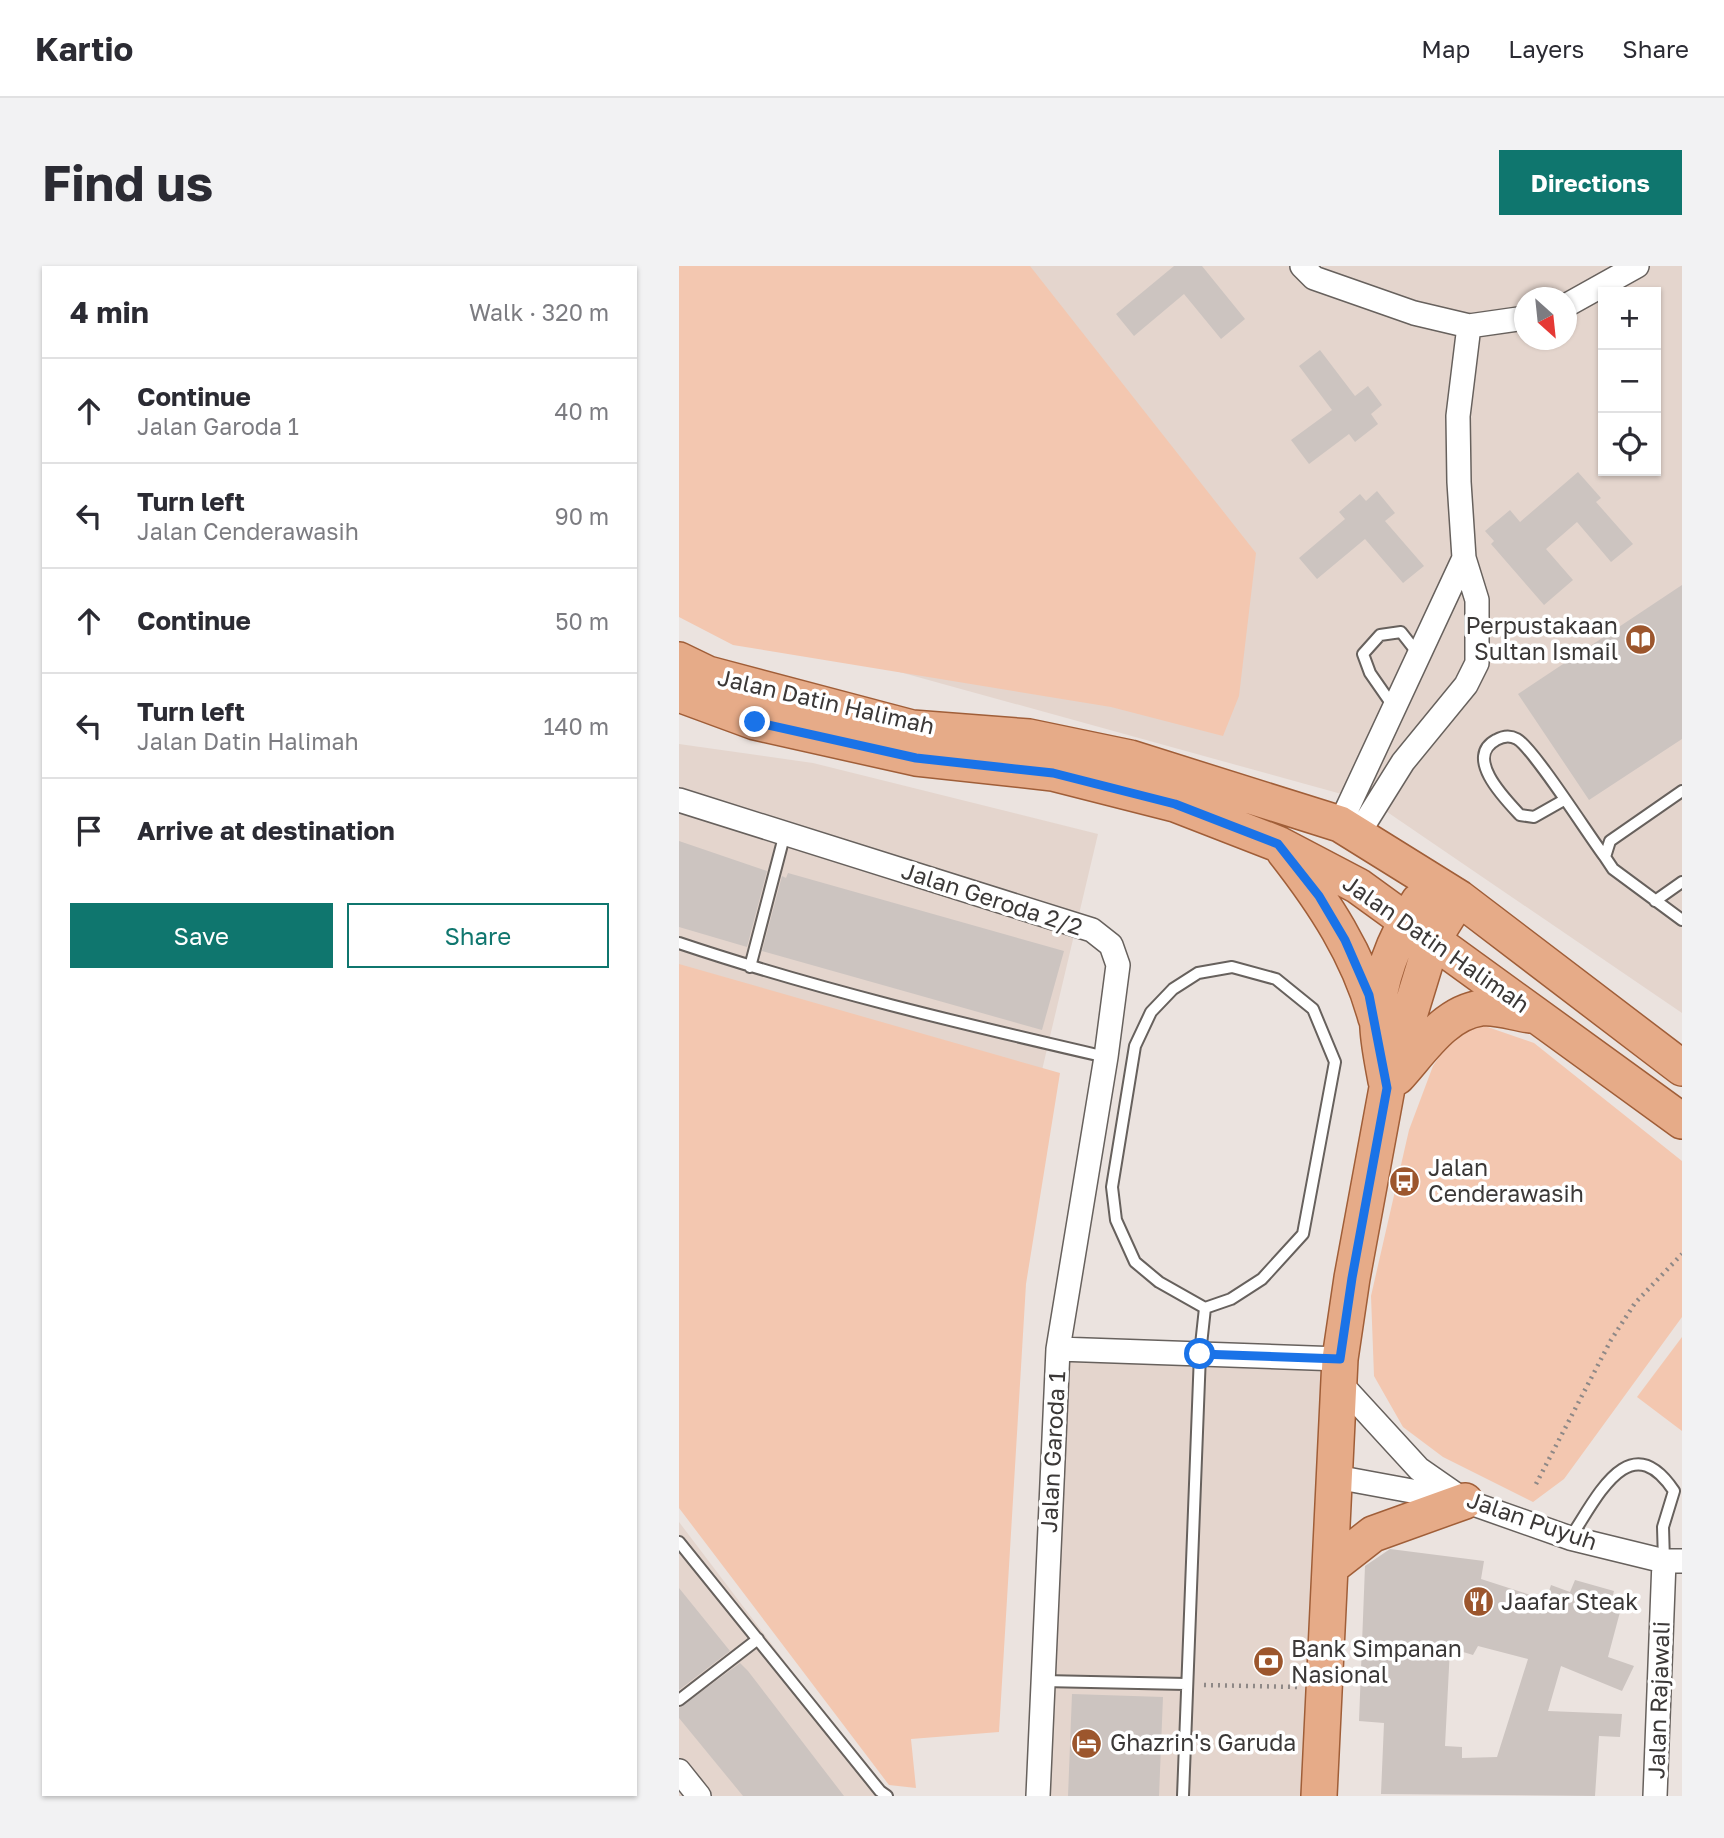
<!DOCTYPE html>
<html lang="en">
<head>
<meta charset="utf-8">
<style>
  body { margin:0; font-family:"Golos Text",sans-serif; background:#f2f2f3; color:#2b2b33 }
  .controls { position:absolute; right:21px; top:21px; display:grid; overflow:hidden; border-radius:0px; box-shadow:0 2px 5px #0004 }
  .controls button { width:63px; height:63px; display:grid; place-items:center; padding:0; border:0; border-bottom:2px solid #e1e1e2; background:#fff; color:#2b2b33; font:35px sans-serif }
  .compass { position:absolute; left:835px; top:21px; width:63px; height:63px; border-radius:50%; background:#fff; box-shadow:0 2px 5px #0004; rotate:153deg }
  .stop { position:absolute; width:21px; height:21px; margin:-16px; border:5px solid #1a73e8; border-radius:50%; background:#fff }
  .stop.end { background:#1a73e8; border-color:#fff; box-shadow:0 2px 7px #0008 }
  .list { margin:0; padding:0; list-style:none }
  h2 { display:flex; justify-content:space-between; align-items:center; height:91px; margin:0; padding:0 28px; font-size:30px }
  h2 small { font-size:23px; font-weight:400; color:#7c7c81 }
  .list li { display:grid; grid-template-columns:46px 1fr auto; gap:21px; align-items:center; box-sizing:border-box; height:105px; padding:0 28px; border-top:2px solid #e1e1e2 }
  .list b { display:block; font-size:26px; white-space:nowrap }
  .list p { margin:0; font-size:23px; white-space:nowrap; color:#7c7c81 }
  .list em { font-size:23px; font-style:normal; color:#7c7c81 }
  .actions { display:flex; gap:14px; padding:21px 28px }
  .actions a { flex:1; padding:16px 0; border:2px solid #0f766e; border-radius:0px; text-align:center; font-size:24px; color:#0f766e }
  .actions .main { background:#0f766e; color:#fff }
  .icon { flex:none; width:38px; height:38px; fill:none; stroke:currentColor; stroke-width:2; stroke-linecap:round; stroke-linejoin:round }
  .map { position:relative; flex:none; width:1003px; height:1530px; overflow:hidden; border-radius:0px }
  header { display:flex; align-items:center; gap:42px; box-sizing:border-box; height:98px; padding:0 35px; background:#fff; border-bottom:2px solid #e1e1e2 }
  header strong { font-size:33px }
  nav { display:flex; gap:38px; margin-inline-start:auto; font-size:24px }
  .intro { display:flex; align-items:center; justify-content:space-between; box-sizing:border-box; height:168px; padding:0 42px }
  h1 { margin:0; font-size:49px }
  .button { padding:18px 32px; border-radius:0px; background:#0f766e; color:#fff; font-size:24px; font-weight:700 }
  main { display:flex; gap:42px; padding:0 42px }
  aside { flex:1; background:#fff; border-radius:0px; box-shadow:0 2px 5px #0004 }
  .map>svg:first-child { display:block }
  .built { fill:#e4d5cd; fill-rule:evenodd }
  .green { fill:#f3c7b0 }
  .building { fill:#ccc4c0; fill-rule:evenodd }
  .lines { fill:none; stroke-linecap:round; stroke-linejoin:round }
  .lane-casing { stroke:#67615d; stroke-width:14 }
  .street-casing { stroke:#67615d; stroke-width:26 }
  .primary-casing { stroke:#a05e38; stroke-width:38 }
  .path { stroke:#8e8886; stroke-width:4.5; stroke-dasharray:2 5; stroke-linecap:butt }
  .lane { stroke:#fff; stroke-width:10 }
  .street { stroke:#fff; stroke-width:23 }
  .primary { stroke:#e6ab88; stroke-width:35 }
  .route { stroke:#1a73e8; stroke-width:9 }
  .labels { text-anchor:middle; stroke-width:7; stroke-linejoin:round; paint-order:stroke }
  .poi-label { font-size:23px; fill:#3b3837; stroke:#fff; text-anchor:start }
  .street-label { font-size:23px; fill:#3b3837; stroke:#fff }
</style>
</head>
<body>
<header>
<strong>Kartio</strong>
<nav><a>Map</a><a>Layers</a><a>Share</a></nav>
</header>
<div class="intro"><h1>Find us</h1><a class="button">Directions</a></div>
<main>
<aside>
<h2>4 min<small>Walk · 320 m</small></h2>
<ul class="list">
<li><svg class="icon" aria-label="ahead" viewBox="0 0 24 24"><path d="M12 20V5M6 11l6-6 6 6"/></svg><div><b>Continue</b><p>Jalan Garoda 1</p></div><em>40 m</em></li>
<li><svg class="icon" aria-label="left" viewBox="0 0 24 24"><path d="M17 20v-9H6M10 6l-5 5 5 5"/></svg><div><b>Turn left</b><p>Jalan Cenderawasih</p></div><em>90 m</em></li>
<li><svg class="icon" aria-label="ahead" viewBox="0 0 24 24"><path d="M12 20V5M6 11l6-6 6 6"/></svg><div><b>Continue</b></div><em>50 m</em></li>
<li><svg class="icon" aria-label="left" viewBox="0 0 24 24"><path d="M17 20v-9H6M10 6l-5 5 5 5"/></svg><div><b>Turn left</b><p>Jalan Datin Halimah</p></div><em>140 m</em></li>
<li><svg class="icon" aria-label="arrive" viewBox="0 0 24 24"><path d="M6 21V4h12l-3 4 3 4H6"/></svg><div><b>Arrive at destination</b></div></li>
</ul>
<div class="actions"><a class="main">Save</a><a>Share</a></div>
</aside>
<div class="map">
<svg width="1003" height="1530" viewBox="0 0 1003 1530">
  <rect width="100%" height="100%" fill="#ebe3df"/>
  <path class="built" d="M0,0h1003v747l-308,-210 -695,-192zM924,26h53v179h-53zM846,32h42v42h-42z
    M0,478l134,19 285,71 -60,253 -359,-89z
    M389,1094l259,9 -22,427h-259z
    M0,1256l208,274h-208z"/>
  <path class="green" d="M0,0h351l226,287 -17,143 -16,40 -112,-29 -378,-62 -54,-28z
    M0,698l381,109 -34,211 -27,448 -88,7 5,49 -27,-3 -210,-277z
    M797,757l58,20 148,118v156l-118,162 -31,23 -90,-45 -40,-30 -29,-51 -3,-80 38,-166 24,-64 27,-40z
    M1003,1071v94l-45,-34z"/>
  <path class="building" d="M495,0h28l43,53 -24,20 -37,-45 -50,42 -18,-22z
    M641,84l35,46 13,-10 14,19 -11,9 7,10 -23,18 -6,-8 -40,30 -18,-24 41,-30 -33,-44z
    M899,206l23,26 -5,4 37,42 -22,18 -34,-40 -31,27 27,31 -29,25 -53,-61 3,-3 -9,-10 25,-21 10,12z
    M698,225l18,22 -10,8 39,45 -21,17 -38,-44 -48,40 -18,-21 46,-39 -6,-7 21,-18 6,7z
    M1003,319v154l-93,61 -71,-106z
    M0,575l88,30 -20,76 -68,-20z
    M109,607l276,78 -22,79 -280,-79 20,-75 4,2z
    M711,1283l94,12 -3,18 65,21 5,-15 19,7 5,-12 39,11 -4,15 10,6 -12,45 26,9 -12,25 -61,-25 -13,45 74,3 -2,23 -21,-1 -4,60 -214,-2 3,-71 -25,-2 6,-155zM799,1380l50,13 -31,98 -35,1v-11l-17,-1 5,-98 23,7z
    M0,1322l51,63 -51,39z
    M61,1397l8,8 96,125h-101l-64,-78v-10z
    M393,1428l91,3 -4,99h-91z"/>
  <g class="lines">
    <defs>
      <path id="lane" d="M716,443l-25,-36 -7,-19 17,-19 21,-3 18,23
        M1003,525l-72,50 -5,16 8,12 69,51
        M885,534l-30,17 -14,-2c-16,-17 -56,-58 -24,-75 7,-4 14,-5 21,-1 17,10 72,97 88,118
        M976,635l27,-19
        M0,677c140,47 284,81 427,114
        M71,701l35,-134
        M553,701l44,12 37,30 22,53 -32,172 -41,45 -31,20 -26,9 -46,-26 -24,-20 -19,-42 -4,-33 23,-141 16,-34 22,-23 25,-16z
        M891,1272c26,-38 59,-114 104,-47l-11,36 1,34
        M0,1276l201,249 7,5
        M364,1415l143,3
        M0,1434l79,-61
        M504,1530l17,-442 5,-46"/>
      <path id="street" d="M623,0l12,12 100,35 55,13 56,-8
        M888,39l70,-39
        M0,534l413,130 19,15 7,20 -12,92 -48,292 -20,447
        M661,558l124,-266
        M679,568l45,-72 63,-77 11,-22v-63l-13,-42 -5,-76 -1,-66 11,-90
        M379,1083l282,10
        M662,1118l78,85 46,32 105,37 94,23h18
        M657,1211l119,22
        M0,1505l20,25
        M976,1530l9,-235"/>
      <path id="primary" d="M0,394l29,14 204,54 117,9 101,21 210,66 119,74 223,170
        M0,428l76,28 161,36 137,15 122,31 103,40 80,42 324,235
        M605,585c40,51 75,104 92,167
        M718,811c24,-26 47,-64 84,-69 15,-2 34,5 49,7
        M707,815c-3,-17 -7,-35 -8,-53 -4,-42 18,-93 41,-127
        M653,1300l41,-32 92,-33
        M640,1530l21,-437 12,-81 35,-190 45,-147 27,-43"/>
    </defs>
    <use href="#lane" class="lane-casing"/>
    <use href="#street" class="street-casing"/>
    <use href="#primary" class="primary-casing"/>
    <path class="path" d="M857,1218l75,-144 24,-37 47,-49
      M525,1419l93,2"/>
    <use href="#lane" class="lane"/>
    <use href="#street" class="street"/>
    <use href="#primary" class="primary"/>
  </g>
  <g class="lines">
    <path class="route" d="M76,456l161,36 137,15 122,31 103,40 41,52 26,44 24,55 18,93 -35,190 -12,81 -140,-5"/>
  </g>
  <defs>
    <symbol id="library-disc" viewBox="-11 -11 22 22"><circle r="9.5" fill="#9c562d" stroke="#fff"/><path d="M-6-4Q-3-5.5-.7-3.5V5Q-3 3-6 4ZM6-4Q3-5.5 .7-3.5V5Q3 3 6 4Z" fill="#fff"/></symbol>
    <symbol id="bus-disc" viewBox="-11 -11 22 22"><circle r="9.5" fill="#9c562d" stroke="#fff"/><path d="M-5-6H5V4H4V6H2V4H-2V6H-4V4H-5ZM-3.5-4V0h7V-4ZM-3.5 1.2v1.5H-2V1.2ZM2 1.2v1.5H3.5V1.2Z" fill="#fff"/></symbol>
    <symbol id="restaurant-disc" viewBox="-11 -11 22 22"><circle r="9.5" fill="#9c562d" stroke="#fff"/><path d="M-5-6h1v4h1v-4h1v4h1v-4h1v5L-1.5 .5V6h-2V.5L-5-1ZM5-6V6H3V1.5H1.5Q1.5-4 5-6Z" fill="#fff"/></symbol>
    <symbol id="bank-disc" viewBox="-11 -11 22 22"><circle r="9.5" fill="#9c562d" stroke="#fff"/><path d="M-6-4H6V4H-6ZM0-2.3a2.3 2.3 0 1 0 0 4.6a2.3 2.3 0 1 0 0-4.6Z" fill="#fff"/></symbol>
    <symbol id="hotel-disc" viewBox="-11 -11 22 22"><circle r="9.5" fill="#9c562d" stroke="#fff"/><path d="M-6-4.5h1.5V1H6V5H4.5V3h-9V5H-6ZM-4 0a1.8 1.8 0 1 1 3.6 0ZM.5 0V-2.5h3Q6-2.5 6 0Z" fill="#fff"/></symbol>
  </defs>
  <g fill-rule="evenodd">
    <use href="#library-disc" x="944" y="356" width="35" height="35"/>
    <use href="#bus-disc" x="708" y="898" width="35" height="35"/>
    <use href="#restaurant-disc" x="782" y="1318" width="35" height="35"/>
    <use href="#bank-disc" x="572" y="1378" width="35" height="35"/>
    <use href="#hotel-disc" x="390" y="1460" width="35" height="35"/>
  </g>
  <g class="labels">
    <g class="poi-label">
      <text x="939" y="368" text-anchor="end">Perpustakaan<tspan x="939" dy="26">Sultan Ismail</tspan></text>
      <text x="749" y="910">Jalan<tspan x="749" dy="26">Cenderawasih</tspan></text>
      <text x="822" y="1344">Jaafar Steak</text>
      <text x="612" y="1391">Bank Simpanan<tspan x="612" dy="26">Nasional</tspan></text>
      <text x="431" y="1485">Ghazrin's Garuda</text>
    </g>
    <g class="street-label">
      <text transform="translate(147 436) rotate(13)" y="8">Jalan Datin Halimah</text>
      <text transform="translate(313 633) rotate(18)" y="8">Jalan Geroda 2/2</text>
      <text transform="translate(757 678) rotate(35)" y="8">Jalan Datin Halimah</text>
      <text transform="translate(374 1186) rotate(-87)" y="8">Jalan Garoda 1</text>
      <text transform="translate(853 1255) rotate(19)" y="8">Jalan Puyuh</text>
      <text transform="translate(980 1434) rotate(-88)" y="8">Jalan Rajawali</text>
    </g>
  </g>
</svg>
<div class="controls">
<button>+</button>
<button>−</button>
<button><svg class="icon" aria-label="locate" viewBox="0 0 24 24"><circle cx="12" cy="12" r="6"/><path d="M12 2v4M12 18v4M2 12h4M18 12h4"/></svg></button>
</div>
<svg class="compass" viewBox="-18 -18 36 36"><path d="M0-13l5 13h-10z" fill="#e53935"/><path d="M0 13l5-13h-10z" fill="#7c7c81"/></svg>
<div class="stop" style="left:521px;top:1088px"></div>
<div class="stop end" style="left:76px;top:456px"></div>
</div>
</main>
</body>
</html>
